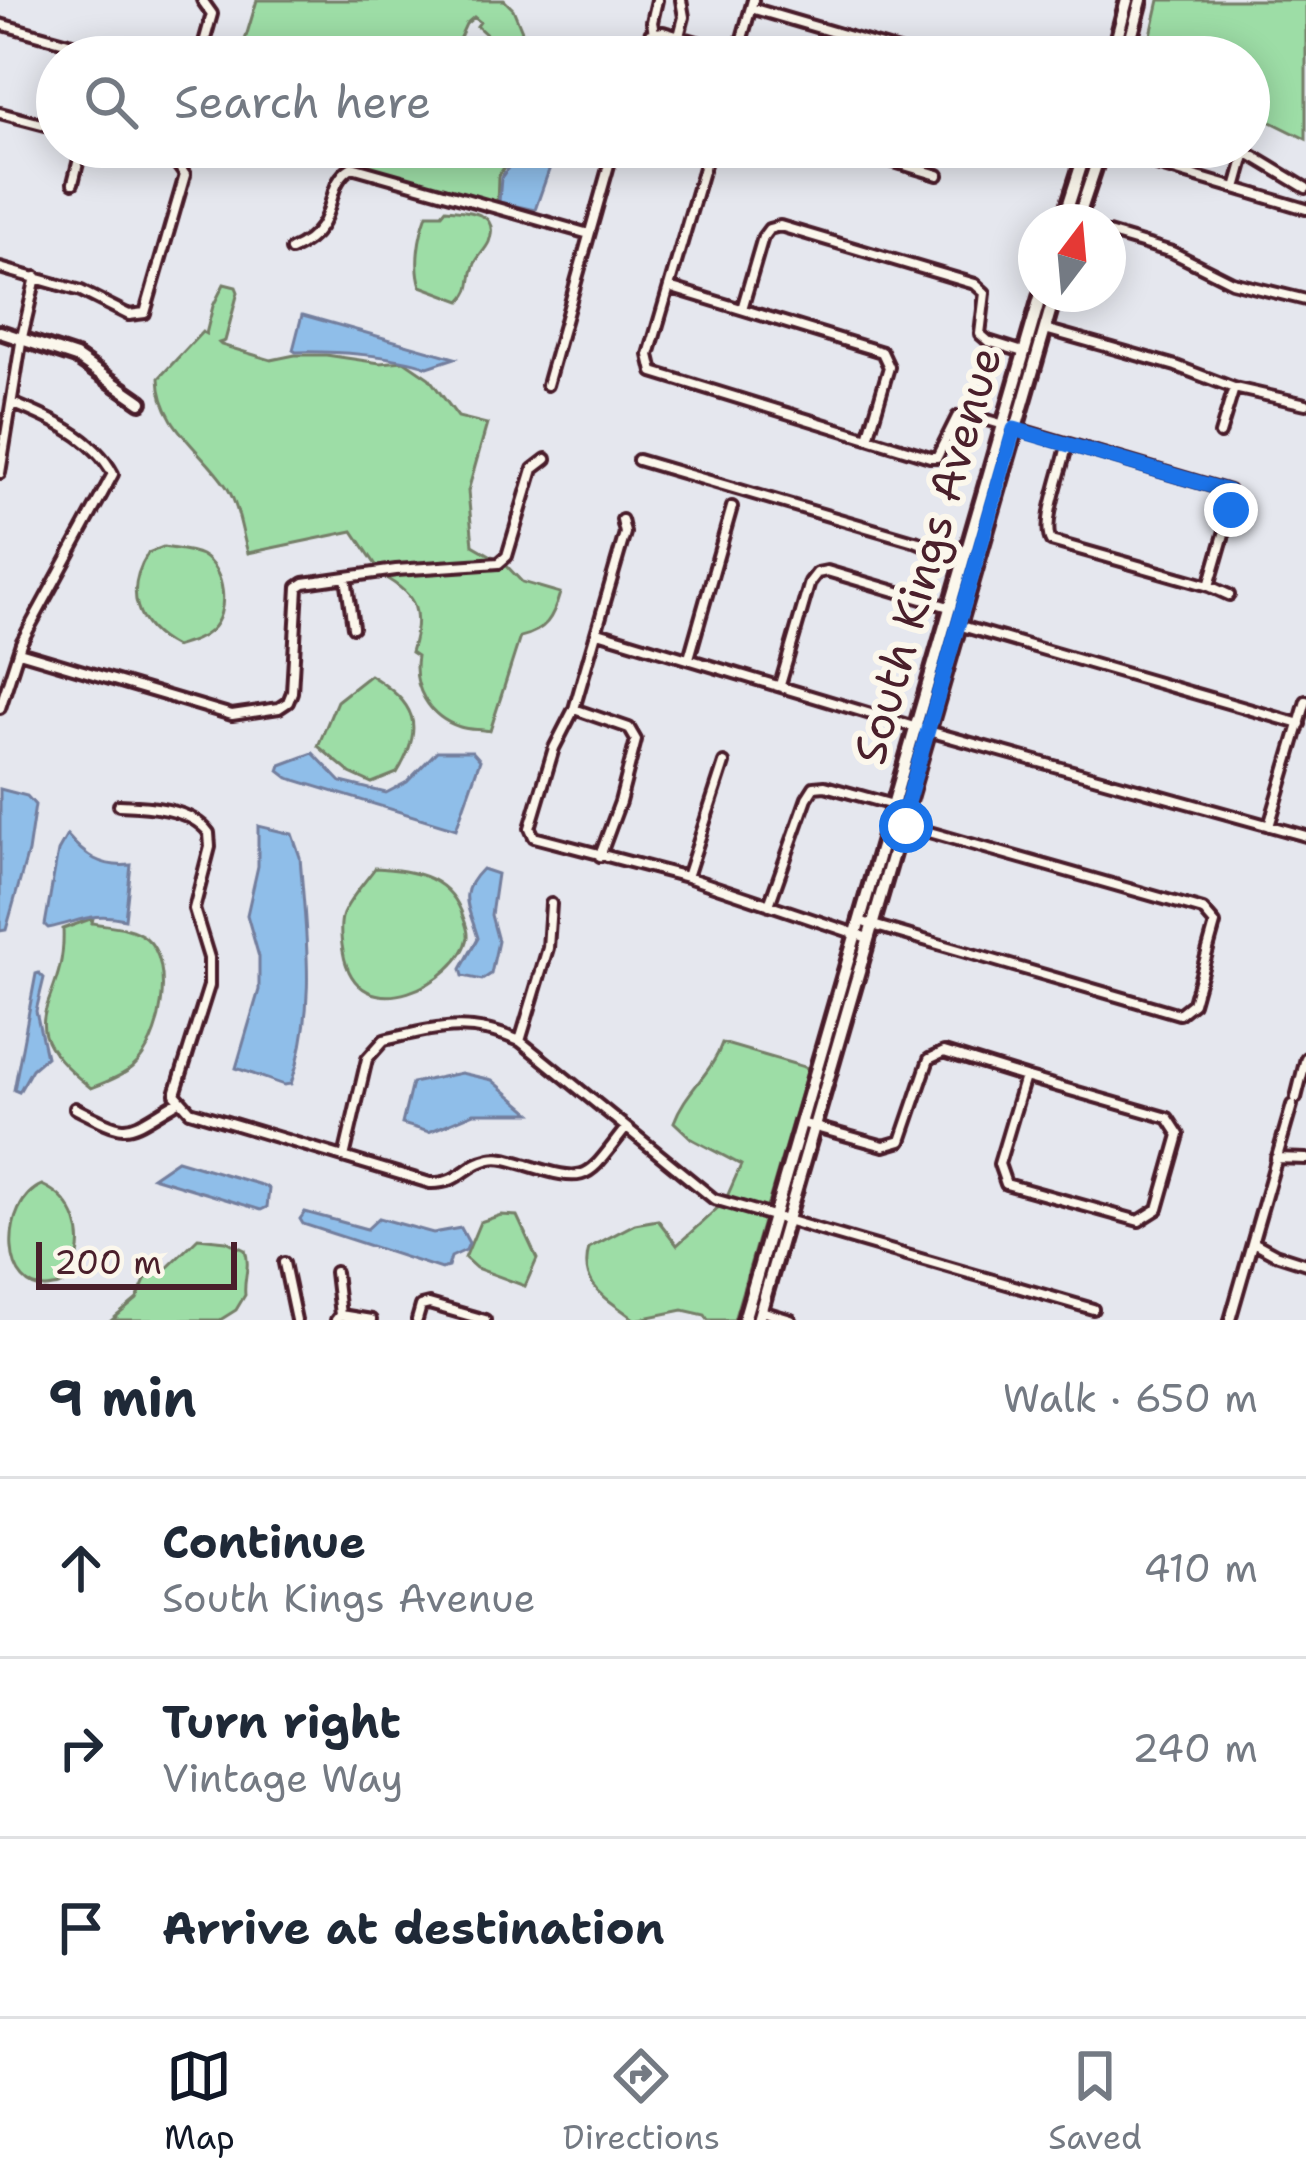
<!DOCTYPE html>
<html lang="en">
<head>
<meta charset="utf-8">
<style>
  body { margin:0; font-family:"Shantell Sans",sans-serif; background:#f2f2f3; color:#1f2937 }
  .compass { position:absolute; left:1018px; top:204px; width:108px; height:108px; border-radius:50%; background:#fff; box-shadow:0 6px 30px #0003; rotate:16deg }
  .scale { position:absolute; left:36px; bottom:30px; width:201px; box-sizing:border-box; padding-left:12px; border:6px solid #4a1f2b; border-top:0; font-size:33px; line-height:42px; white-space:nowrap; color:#4a1f2b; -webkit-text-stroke:9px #fbf7ec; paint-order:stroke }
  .stop { position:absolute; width:36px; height:36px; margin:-27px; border:9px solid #1a73e8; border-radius:50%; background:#fff }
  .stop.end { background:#1a73e8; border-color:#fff; box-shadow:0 3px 12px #0008 }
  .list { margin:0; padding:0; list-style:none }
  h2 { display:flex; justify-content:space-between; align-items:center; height:156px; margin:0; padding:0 48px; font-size:51px }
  h2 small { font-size:39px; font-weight:400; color:#747a83 }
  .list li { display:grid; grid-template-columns:78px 1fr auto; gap:36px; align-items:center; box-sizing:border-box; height:180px; padding:0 48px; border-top:3px solid #e0e1e3 }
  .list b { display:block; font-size:45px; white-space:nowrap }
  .list p { margin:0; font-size:39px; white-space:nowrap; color:#747a83 }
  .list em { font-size:39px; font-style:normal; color:#747a83 }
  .icon { flex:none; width:66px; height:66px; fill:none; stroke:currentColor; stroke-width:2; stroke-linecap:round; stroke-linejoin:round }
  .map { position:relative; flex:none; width:1306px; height:1320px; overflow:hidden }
  .search { position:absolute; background:#fff; box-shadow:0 6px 30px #0003; left:36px; right:36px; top:36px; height:132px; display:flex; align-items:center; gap:30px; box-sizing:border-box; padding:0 42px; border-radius:66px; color:#747a83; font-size:45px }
  .sheet { height:696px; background:#fff }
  nav { display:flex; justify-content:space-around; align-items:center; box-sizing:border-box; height:168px; border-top:3px solid #e0e1e3; background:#fff; font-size:33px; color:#747a83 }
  nav a { display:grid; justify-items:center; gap:6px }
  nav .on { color:#111827 }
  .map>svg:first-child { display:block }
  .green { fill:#9ddda6; stroke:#747e68; stroke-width:3 }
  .water { fill:#8fbee9; stroke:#737e9d; stroke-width:3 }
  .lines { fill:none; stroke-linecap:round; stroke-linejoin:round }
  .minor-casing { stroke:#4a1f2b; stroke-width:16 }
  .tertiary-casing { stroke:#4a1f2b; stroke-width:20 }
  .secondary-casing { stroke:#4a1f2b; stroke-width:20 }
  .minor { stroke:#fbf7ec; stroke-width:8 }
  .tertiary { stroke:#fbf7ec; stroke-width:10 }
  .secondary { stroke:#fbf7ec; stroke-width:10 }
  .route { stroke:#1a73e8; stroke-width:15 }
  .labels { text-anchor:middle; stroke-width:12; stroke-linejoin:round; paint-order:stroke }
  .street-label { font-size:45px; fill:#4a1f2b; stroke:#fbf7ec }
</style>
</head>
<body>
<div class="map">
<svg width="1306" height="1320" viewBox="0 0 1306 1320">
  <rect width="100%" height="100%" fill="#e5e7ee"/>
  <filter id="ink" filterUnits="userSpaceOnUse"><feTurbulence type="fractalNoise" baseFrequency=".00833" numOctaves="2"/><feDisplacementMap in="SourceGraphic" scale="24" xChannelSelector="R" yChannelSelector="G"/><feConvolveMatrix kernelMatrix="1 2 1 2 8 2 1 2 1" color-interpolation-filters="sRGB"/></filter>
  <g filter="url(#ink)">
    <path class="green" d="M257,0h247l9,9 9,22 -17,26h-9l-6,-19 -13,-12 3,-4 -6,-5 -8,7 -15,33h-211z
      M1159,0h147v139l-57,-28v-54h-68l-30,-22z
      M300,147h139l17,10 12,-10h35l5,14 -10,16 -1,27z
      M446,209c20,2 55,2 43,33 -4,9 -13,16 -15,24 -6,15 0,22 -13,35l-40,-15c-7,-22 -2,-50 6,-72h15z
      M224,284l12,3 2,5 -13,49 -6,2 2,2 50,15 24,-5h31l54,8 24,-2 25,17 29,39 29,7 -19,67 5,54 24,14 -119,9 -25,-37 -105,22c-6,-19 -9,-46 -20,-64 -25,-39 -68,-62 -69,-111l43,-46 4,2 7,-28z
      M163,547c11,2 28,3 38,8 25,14 29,58 9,76 -10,9 -23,12 -35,16 -40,-21 -51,-55 -27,-94z
      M504,563l18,19 38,11c-7,25 -14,38 -40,44l-30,94c-9,-2 -22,-1 -30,-4 -32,-10 -48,-41 -43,-71l-6,-4c12,-39 7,-57 -29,-76l99,-7z
      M370,675c45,28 56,50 27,98l-25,10 -22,-10 -32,-27 19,-45z
      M375,868c34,2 71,6 86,43 2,7 8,18 7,26 -7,43 -111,100 -125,14 -2,-11 -4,-26 0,-37 7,-16 22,-32 32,-46z
      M93,918l-1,5c18,3 39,3 54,15 30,25 15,105 -13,129 -12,10 -29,16 -42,21 -90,-71 -24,-75 -28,-159z
      M722,1043l86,25 -42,143 -40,-12 15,-34 -49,-26 -18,-17c11,-31 38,-48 48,-79z
      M42,1185c34,15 46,53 31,85 -4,10 -9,16 -20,17 -53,11 -53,-85 -11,-102z
      M721,1205l43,13 -30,102h-26l-3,-5 -22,-5 -48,10c-26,-21 -57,-33 -46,-72l46,-24 23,-4 19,25z
      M501,1215l16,1 20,43 -12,27 -49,-18 -11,-10 15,-36z
      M198,1238l28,3 19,9c6,17 -2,28 0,45l-9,15 -16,10h-108l25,-21 9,-21 19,-8z"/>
    <path class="water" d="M506,147h51l-22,63 -36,-8 2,-24 11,-16z
      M302,315h1l152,43 -27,9c-33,-12 -95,-16 -132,-15l-3,-2z
      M437,751h35l8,9 -24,69 -168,-51 -9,-7 2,-6 32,-12 28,29 45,11 21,-11z
      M0,789l27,7 8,9 -7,47 -22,78 -6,1z
      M258,826l34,8 8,23c6,79 17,151 -9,227l-7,1 -48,-17 23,-78v-33l-12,-42 11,-49z
      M67,835c18,21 34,33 64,30l-6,54c-33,-8 -46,3 -77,9l-3,-3 13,-74z
      M482,869l15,5 -6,41 7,26 -7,33 -9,6 -19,-4 -2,-7 17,-31c-9,-32 -22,-43 4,-69z
      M39,973l5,5 -8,33 10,46 -14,12 -13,23 -5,-2 22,-116z
      M461,1073l31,7 39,33h-57l-45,19 -27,-8 10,-41z
      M177,1160l88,26 4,3 -2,18 -6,3 -109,-33z
      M305,1212l62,17 12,-11 54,15 28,-5 8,15 -3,7 -15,7 -3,10 -7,2 -138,-45 -3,-5z"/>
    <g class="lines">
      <defs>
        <path id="minor" d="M751,8l168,49
          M0,24l119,33
          M654,33l-2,-11 5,-22
          M679,36l5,-19 -3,-17
          M737,56l16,-56
          M200,57l12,-43 -10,-14
          M641,57l9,-23 13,-2 75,22
          M0,113l57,15
          M710,147l-61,208 4,17 277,85h7l20,-40 13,-2 259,76 2,19 -22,76
          M844,147l94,28
          M1122,147l8,10 176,52
          M73,183l9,-36
          M1236,188l10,-36 60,36
          M1108,233l64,19 60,30 74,18
          M291,250c53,-23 29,-64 61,-83l237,67
          M0,268l81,23 48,24 16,-2 40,-138 -10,-14 -51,-14
          M669,287l213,65 7,15 -21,71
          M742,309l21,-72 6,-8 11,-3 195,58 10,9 -5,41 8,7 35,11
          M1045,329l131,37 58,22 72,16
          M547,385l67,-238
          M1220,434l14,-46
          M1067,445c-4,24 -26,79 -16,96l158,45 20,9
          M638,460l276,81 50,11
          M0,473l22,-136 14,-60
          M622,520l3,13 -51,176 -20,39 -24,80 4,9 153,40 181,61
          M915,541l47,19
          M346,577l7,50
          M958,625l342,99
          M598,632l316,95 392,109
          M19,652l213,63 47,-7 9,-6 4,-10 6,-105 6,-4 92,-13 103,-7 8,-7 26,-87 13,-10
          M689,658l43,-151
          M780,685l30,-103 7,-9 10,-2 122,36
          M0,708l21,-65 92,-169c-19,-37 -64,-56 -101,-71
          M574,709l55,19 7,12 -16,62 -20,54
          M119,805c28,1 72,3 90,28l1,14 -16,62 15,49v28l-34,108 15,17 240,72c31,1 35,-19 60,-24 12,-3 25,3 37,6 64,20 59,13 99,-37
          M1269,826l37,-125
          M687,877l37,-114
          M769,905l38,-107 7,-11 11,-1 68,19
          M859,921l320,93 14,-11 22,-79 -12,-14 -302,-86
          M520,1041l28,-93 3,-44
          M1025,1077l143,41 11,17 -21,74 -19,12 -133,-37 -7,-20z
          M1296,1098l10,-40
          M75,1108c59,30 48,25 104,-7
          M801,1123l83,23 17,-5 28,-82 15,-7 81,25
          M344,1157l23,-98 17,-19c54,-12 83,-22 136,1l194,158 379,110
          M1276,1158l30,1
          M1253,1242l22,12 31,10
          M284,1263l12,57
          M335,1272l5,43 -4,5
          M761,1311l30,9
          M340,1315l31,5
          M417,1320l4,-14 8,-2 56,16
          M1230,1320l62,-215"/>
        <path id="tertiary" d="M0,332l76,25 65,45"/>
        <path id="secondary" d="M1112,57l15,-57
          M1126,57l15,-57
          M1063,222l24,-75
          M1077,222l25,-75
          M744,1320l297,-1026
          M758,1320l297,-1026"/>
      </defs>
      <use href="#minor" class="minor-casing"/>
      <use href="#tertiary" class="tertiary-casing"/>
      <use href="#secondary" class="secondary-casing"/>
      <use href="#minor" class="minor"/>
      <use href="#tertiary" class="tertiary"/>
      <use href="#secondary" class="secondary"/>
    </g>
  </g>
  <g class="lines" filter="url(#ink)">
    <path class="route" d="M906,826l-5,-2 113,-395 214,62 3,19"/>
  </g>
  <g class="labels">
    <g class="street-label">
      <text transform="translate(927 555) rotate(-74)" y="16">South Kings Avenue</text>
    </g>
  </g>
</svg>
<svg class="compass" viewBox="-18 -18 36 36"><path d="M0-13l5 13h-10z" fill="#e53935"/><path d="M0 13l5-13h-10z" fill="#747a83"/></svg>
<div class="scale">200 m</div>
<div class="stop" style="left:906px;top:826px"></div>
<div class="stop end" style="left:1231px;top:510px"></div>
<div class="search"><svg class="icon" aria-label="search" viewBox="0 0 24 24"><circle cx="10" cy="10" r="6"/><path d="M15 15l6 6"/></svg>Search here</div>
</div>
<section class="sheet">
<h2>9 min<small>Walk · 650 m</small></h2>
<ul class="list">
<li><svg class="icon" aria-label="ahead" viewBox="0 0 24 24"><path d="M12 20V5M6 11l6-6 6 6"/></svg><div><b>Continue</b><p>South Kings Avenue</p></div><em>410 m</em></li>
<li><svg class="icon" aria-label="right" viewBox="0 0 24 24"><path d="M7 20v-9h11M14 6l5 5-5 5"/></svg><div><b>Turn right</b><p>Vintage Way</p></div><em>240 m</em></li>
<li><svg class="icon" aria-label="arrive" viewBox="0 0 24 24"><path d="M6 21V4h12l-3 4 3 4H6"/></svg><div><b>Arrive at destination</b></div></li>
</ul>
</section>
<nav>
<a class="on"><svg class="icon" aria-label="map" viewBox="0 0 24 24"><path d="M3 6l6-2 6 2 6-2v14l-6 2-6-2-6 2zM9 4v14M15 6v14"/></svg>Map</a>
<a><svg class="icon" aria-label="directions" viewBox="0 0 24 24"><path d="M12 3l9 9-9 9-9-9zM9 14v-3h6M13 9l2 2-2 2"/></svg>Directions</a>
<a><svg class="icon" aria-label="saved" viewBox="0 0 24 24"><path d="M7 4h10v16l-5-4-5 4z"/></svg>Saved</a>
</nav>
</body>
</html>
